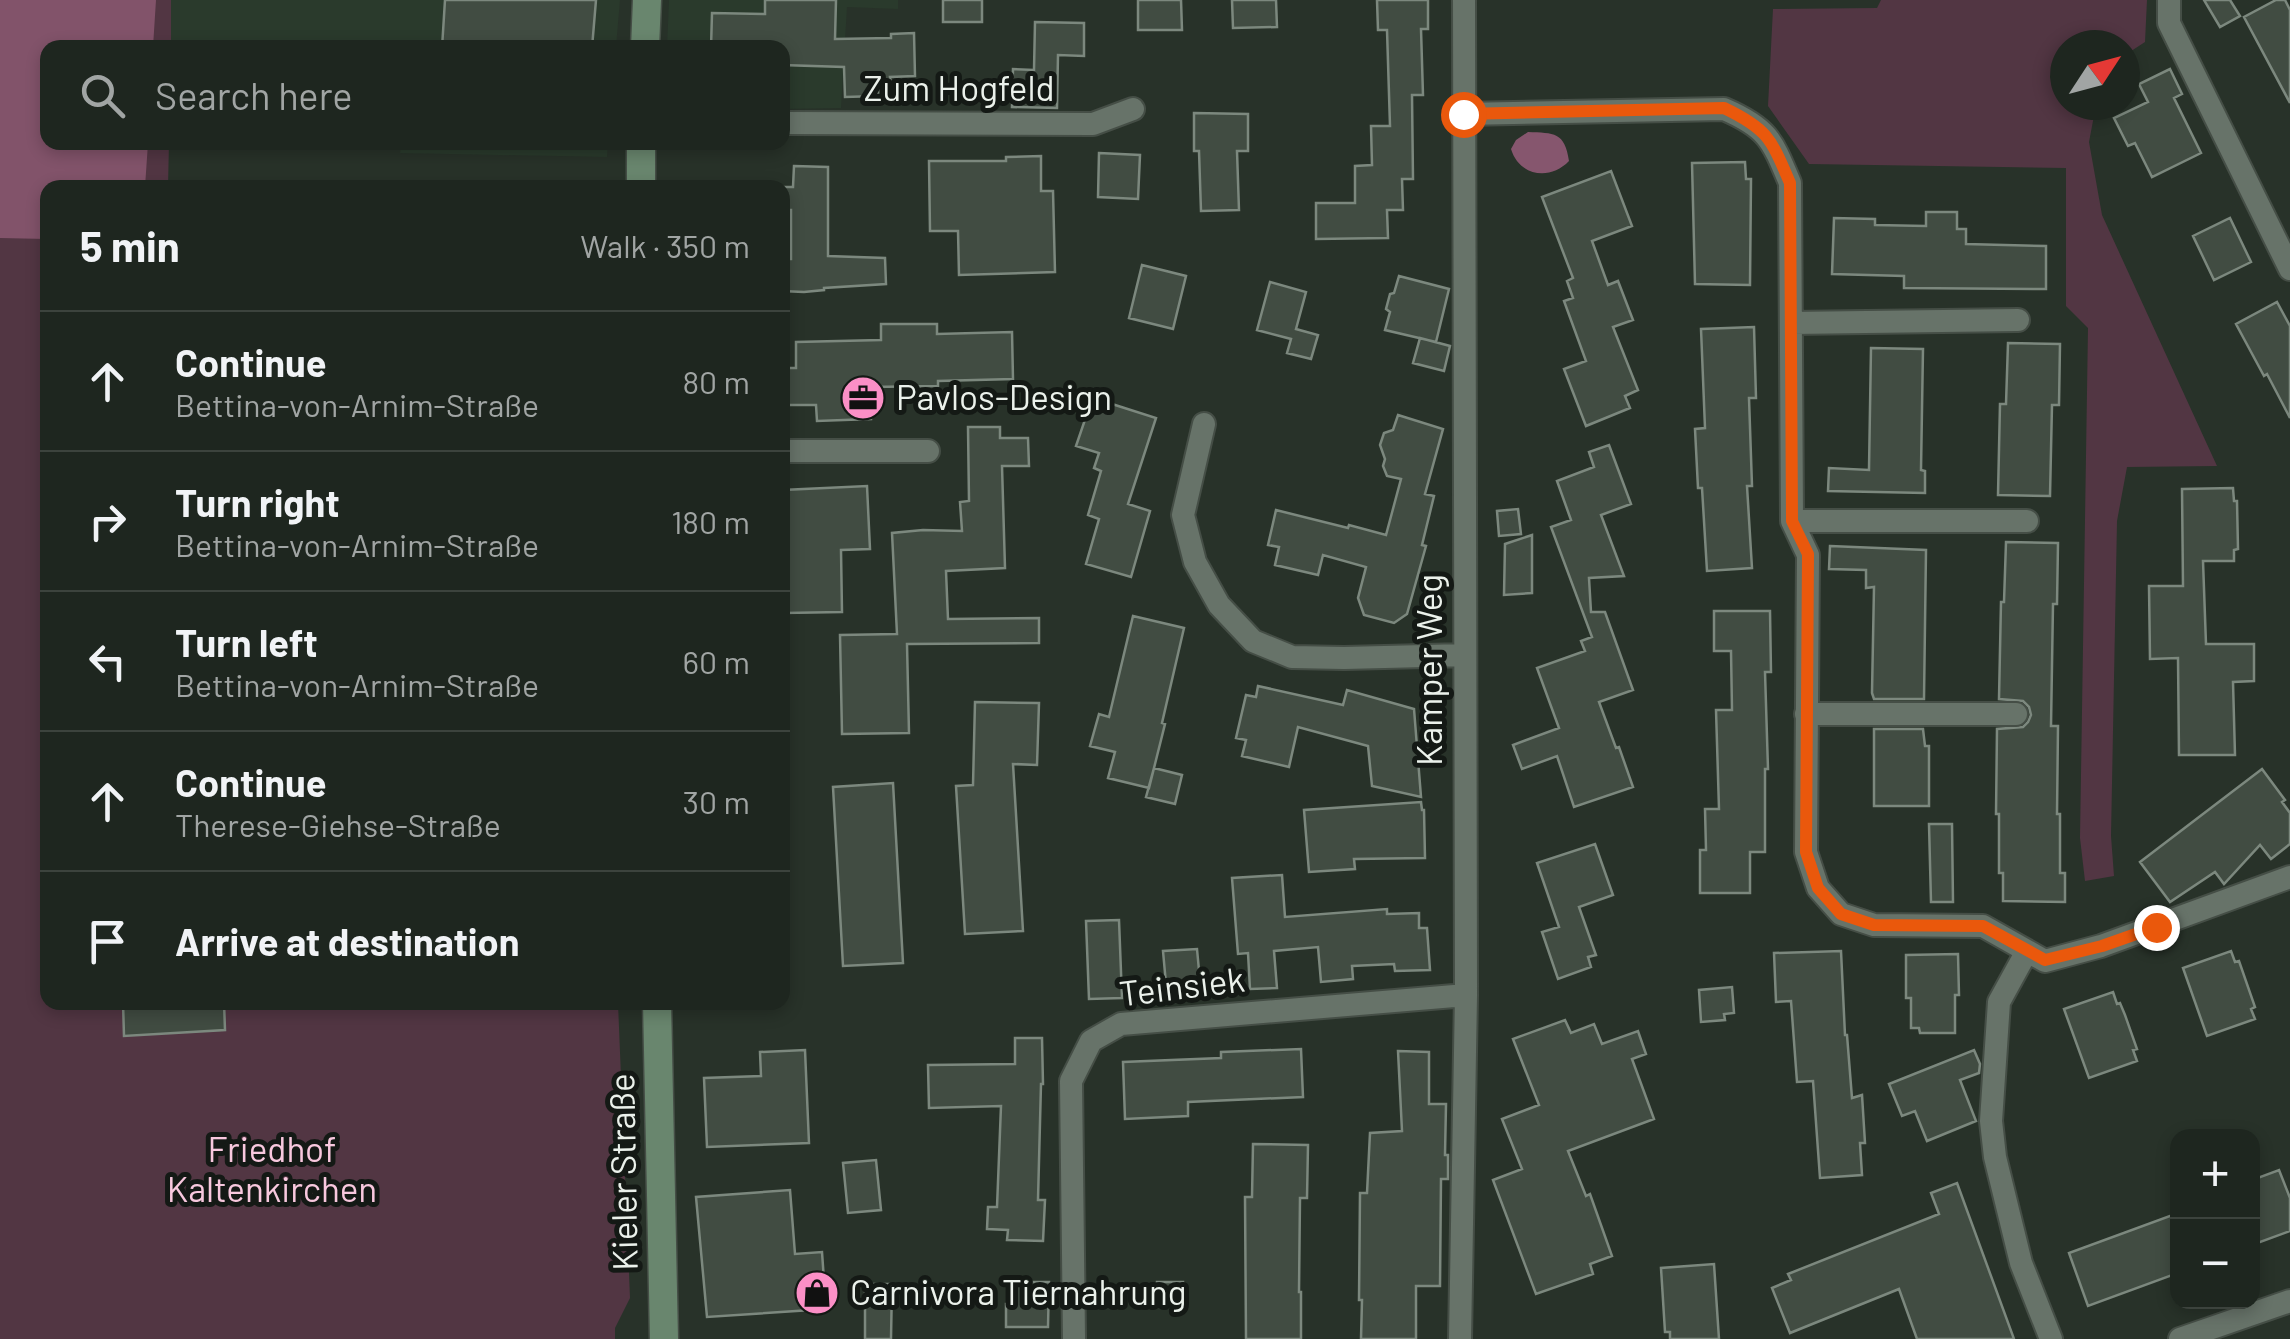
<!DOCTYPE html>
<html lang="en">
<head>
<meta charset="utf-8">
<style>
  body { margin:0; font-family:Barlow,sans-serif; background:#2b322c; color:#f1f3f6 }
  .controls { position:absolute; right:30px; bottom:30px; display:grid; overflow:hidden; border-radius:20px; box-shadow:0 5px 15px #0003 }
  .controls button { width:90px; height:90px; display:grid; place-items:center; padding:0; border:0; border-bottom:2px solid #3c433d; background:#1e261f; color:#f1f3f6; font:50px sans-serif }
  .compass { position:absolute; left:2050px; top:30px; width:90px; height:90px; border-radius:50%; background:#1e261f; box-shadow:0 5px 15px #0003; rotate:54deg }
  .stop { position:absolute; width:30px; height:30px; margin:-22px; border:8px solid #ea580c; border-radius:50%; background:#fff }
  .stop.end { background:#ea580c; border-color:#fff; box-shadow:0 2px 10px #0008 }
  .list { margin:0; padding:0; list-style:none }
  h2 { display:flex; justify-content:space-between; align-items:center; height:130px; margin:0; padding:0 40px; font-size:42px }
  h2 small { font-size:32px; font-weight:400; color:#a1a5a4 }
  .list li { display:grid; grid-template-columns:65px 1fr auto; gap:30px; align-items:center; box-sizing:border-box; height:140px; padding:0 40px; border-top:2px solid #3c433d }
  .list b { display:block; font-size:38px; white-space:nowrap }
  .list p { margin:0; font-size:32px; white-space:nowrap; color:#a1a5a4 }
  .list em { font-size:32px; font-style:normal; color:#a1a5a4 }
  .icon { flex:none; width:55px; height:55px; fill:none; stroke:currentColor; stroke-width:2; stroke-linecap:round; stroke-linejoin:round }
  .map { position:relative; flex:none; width:2290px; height:1339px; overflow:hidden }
  .search { position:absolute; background:#1e261f; box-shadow:0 5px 15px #0003; left:40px; top:40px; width:750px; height:110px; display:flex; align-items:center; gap:25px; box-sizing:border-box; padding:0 35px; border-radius:20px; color:#a1a5a4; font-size:38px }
  .panel { position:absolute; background:#1e261f; box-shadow:0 5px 15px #0003; left:40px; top:180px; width:750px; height:830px; border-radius:20px }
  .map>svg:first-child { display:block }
  .built { fill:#2a3a2c }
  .green { fill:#523643 }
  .forest { fill:#82536a }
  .water { fill:#86566e }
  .building { fill:#414c42; stroke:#7c887e; stroke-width:2.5 }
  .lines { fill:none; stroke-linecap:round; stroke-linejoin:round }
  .minor-casing { stroke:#454e46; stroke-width:26 }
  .secondary-casing { stroke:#454e46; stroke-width:31 }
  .minor { stroke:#677369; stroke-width:22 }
  .secondary { stroke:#69866e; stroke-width:28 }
  .route { stroke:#ea580c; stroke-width:12 }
  .labels { text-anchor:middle; stroke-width:10; stroke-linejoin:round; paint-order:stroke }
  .street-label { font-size:35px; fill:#ebf1eb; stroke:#141915 }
  .poi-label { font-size:35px; fill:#ebf1eb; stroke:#141915; text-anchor:start }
  .park-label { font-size:35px; fill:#f8c8de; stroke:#141915 }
</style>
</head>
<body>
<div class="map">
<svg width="2290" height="1339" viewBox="0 0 2290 1339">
  <rect width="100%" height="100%" fill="#283229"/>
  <path class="built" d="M171,0h449l-4,47 -445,1z
    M669,0h229v9l-51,-2 -6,101 -58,1 -1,-61h-115z
    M402,143v-1l206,1 -1,14 -207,-4z"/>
  <path class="green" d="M0,0h171v47l-123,1v94l121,1 -1,44 -120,1v814l570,1 12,295 -15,30v11h-615z
    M1881,0h266l-2,42 -20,13v-10h-60v60h31l-7,37 13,73 115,251 -90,1 -10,54 -6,315 3,40 -29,5 -5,-43 8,-510 -22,-22v-138l-257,-4 -41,-58 5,-97 104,-1z"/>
  <path class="forest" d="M0,0h156l-3,47 -105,1v94l100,1 -3,44 -97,1 -1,51 -47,-1z"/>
  <path class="water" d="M1528,132c26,1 37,0 41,29 -19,20 -50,15 -58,-12l5,-9z"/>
  <path class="building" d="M445,0h151l-4,48h-150z
    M765,0h71l-1,39 56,-1v-4l23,-1 1,43 -25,1 1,7h-13v12l-33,1 -1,-30 -62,-2v-17h-71l1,-35 53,1z
    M943,0h39v22h-39z
    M1138,0h43l1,30h-44z
    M1232,0h44l1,27 -44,1z
    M1377,0h51v29h-7l2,66h-11l1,84h-11l1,31h-16l1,28 -72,1v-36h39v-37l17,-1 -1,-39h19l-3,-96h-9z
    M2204,0h26l10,16 -20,11z
    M2276,0h9l5,10v93l-46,-86z
    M1035,22l49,1v33l-26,-1 -1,53 -45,-1 1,-38 21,1z
    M2170,69l12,25 -8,4 27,55 -49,24 -17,-34 -7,3 -14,-28 34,-16 -9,-18z
    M1194,113l54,1v37h-11l2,59 -38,1 -2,-60h-5z
    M1099,153l41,2 -2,44 -40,-2z
    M1041,156v35h12l2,81 -96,3 -1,-44h-28l-1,-70h77v-4z
    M1745,162l1,17h5l-1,106 -55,-1 -3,-121z
    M794,166l34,1v89l57,2 1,26 -62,4v2l-20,2 -22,-1v-32h9v-49h-9v-23h11z
    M1611,171l21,55 -40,15 16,44 10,-4 15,39 -20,7 25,63 -13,6 5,12 -44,18 -22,-57 22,-8 -22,-60 9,-3 -6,-17 6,-3 -31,-81z
    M1926,212h31v17h9v15l80,2v43l-142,-1v-12l-72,-2 2,-56 41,1v6l51,1z
    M2230,218l21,44 -37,18 -21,-44z
    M1142,265l44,11 -13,53 -44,-11z
    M1399,276l50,13 -13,53 -51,-12 5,-18 -4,-3 4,-15 4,-1z
    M1270,282l36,10 -10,37 22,6 -7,24 -24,-6 4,-14 -34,-9z
    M2277,302l13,24v92l-23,-44 -3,2 -28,-52z
    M881,324h56v10l75,-2 1,47 -75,2v5l-68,1 1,32 -54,2 -1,-16h-34v-37h14v-26l85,-2z
    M1754,327l2,71h-7l3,88h-5l5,82 -45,3 -5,-83h-4l-3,-59 10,-1 -4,-99z
    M1420,338l30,8 -6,25 -31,-8z
    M2008,343l52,1 -1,61h-7l-2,91 -52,-1 2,-91h6z
    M1871,348l52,1 -2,121 4,1v22l-97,-2 1,-23 40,2z
    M1112,404l44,14 -28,86 22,7 -19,66 -45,-13 13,-45 -11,-4 13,-44 -7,-3 5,-15 -23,-7 14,-41 20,6z
    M1398,415l45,14 -18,65 9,2 -12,49 4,1 -19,68 -13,9 -30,-8 -6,-17 8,-31 -43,-12 -5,20 -43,-10 4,-18 -11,-2 8,-35 72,18 1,-3 37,10 15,-56 -14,-3 -4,-10 2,-7 -5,-14 4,-12 9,-3z
    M968,427h32v11h28l1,28h-27l3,102 -59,3 2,48 91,-1v25l-132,1 2,89 -67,1 -2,-99 57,-1 -5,-101 31,-3 39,1 -2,-29 9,-1z
    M1609,445l22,59 -30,11 23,61 -35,2 2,34h14l28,78 -34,12 17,46 3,-1 14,40 -59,20 -17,-51 -35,13 -9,-24 46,-17 -22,-60 48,-17 -4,-10 11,-4 -41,-110 20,-7 -14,-39 37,-14 -5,-15z
    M867,486l3,63 -29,1 1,62 -58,1 -1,-55h3l-3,-68z
    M2233,488l1,13h3l1,48 -4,1v11h-31l3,83h48v37l-21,1 2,73h-56l-1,-97 -28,1 -1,-73h34l-1,-97z
    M1518,509l3,25 -22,2 -2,-25z
    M1532,535v58l-28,2 1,-51z
    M2006,542l52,1 -1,61h-4l-2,122h7l-1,88h3v59h5v29l-62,-1v-28h-4v-59h-3l1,-85 26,-2 5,-5 3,-7 -2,-8 -6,-6 -24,-2 2,-97h3z
    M1830,546l96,4 -2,149h-50l-2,-6 2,-106 -8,1v-18l-37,-1z
    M1714,611h56l1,61h-6l3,97h-3v83h-15v41h-50v-43h6l-1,-41h14l-3,-99h16l-1,-59h-17z
    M1133,616l51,12 -22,95 3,1 -16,64 -41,-10 7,-26 -25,-6 9,-32 10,3z
    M1258,686l85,19 4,-15 67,19 7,88 -49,-11 -4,-40 -70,-19 -9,40 -47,-11 4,-16 -10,-2 10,-43 10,2z
    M975,702l64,1 -2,62 -24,-1 10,167 -58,3 -9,-148 17,-1z
    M1874,729h49l2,17h4v60h-55z
    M1154,768l28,7 -7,29 -29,-7z
    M2262,769l23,31 -3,2 8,11v31l-19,15 -11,-14 -36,39 -9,-12 -45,30 -30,-40z
    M893,783l10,180 -60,3 -10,-179z
    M1421,802l1,8h2l1,48 -71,1 1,10 -46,3 -5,-62z
    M1929,824h23l1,78h-22z
    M1595,844l18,51 -34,12 17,48 -8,2 3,10 -33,12 -16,-47 17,-5 -22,-64z
    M1282,875l3,42 102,-8v5l32,-1v15h8l3,42 -35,1 -1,-7 -42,2 1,13 -32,3 -3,-35 -44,4 3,37 -27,1 -2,-36 -10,1 -6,-76z
    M1119,920l3,78 -33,1 -3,-78z
    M1197,949l4,43 -34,3 -4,-44z
    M1841,951l4,84h2l5,63 10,-3 3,48h-5l2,32 -42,3 -7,-97 -16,1 -6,-81 -15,1 -2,-49z
    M2231,951l4,11 4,-1 16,46 -4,2 4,10 -48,17 -24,-68z
    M1958,954l1,41h-4v38h-35l-1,-5h-8v-30h-5v-43z
    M1732,987l2,26 -10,1 1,6 -24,2 -2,-32z
    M2113,992l4,12 3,-1 5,12 12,34 -4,1 4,11 -48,17 -25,-69z
    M123,1002h101l1,28 -101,6z
    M1565,1020l6,13 23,-9 8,20 36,-13 8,23 -14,5 22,60 -86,32 18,45 4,-2 22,62 -22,8 3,10 -57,20 -43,-114 29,-11 -20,-50 37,-14 -26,-66z
    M1015,1038h27l1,46h-2l-3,116h7l-2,41 -36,-1 1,-10 -21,-1 1,-22h9l4,-101 -72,2 -1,-43 87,-1z
    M1301,1049l2,48 -115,5v14l-63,3 -2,-57 98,-4v-6z
    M805,1050l4,93 -102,4 -3,-69 57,-2 -1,-24z
    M1974,1050l6,14 -1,9 -19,7 16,41 -49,20 -12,-30 -13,5 -13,-32z
    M1398,1051l31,1v52h17l-1,51h3v24h-7l-1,107h-24v53h-55l1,-39h-3l1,-107h7l3,-60 32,-2z
    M1253,1144l55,1 -1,53h-7l-1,94h2v47h-55l-1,-142h7z
    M876,1160l5,50 -33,3 -5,-50z
    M2279,1170l11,28v33l-38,14v-65z
    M1957,1183l57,156h-97l-18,-50 -109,44 -18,-45 19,-8 -3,-6 151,-60 -8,-21z
    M790,1190l5,64 27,-2 4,57 -119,8 -11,-120z
    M2178,1213v60l-90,33 -19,-53z
    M1714,1264l5,75h-49v-7h-5l-4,-64z
    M1015,1282h34l-1,45h-42v-23h9z
    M1157,1282h26v23h-26z
    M865,1284h27l-1,55h-26z"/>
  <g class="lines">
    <defs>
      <path id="minor" d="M2169,0v23l121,246
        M1463,114l261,-5c44,19 48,31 66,74l2,338 16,34 -2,297 12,36 23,26 33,11 109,1 62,35 56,-15 189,-69
        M782,123l311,1 40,-15
        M1791,323l227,-3
        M1204,424l-21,91 12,47 24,43 34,36 39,16 52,1 121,-3
        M782,451h146
        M1792,521h235
        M1806,714h210
        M2027,951l-28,51 -8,119 4,36 26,106 30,76
        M1074,1339l-3,-258 20,-40 30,-17 345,-29
        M1460,1339l6,-344 -2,-995
        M2180,1339l110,-38"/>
      <path id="secondary" d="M645,48l2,-48
        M641,188v-46
        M657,1002l7,337"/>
    </defs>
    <use href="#minor" class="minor-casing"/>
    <use href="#secondary" class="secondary-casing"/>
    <use href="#minor" class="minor"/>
    <use href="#secondary" class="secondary"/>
  </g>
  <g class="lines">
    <path class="route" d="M1463,114l261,-6c44,21 47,31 66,75l2,338 16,33 -2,298 12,36 23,26 33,11 109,1 62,34 57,-14 54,-19"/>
  </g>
  <defs>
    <symbol id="office-disc" viewBox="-11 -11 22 22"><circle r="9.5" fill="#fb8fc6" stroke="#141915"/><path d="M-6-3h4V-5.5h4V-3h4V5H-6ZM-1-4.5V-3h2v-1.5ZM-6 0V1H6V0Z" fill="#111"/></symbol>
    <symbol id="shop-disc" viewBox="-11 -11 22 22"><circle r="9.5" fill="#fb8fc6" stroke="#141915"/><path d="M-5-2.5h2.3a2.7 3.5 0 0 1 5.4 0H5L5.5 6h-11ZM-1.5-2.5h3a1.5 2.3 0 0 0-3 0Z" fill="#111"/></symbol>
  </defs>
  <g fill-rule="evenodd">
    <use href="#office-disc" x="838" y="373" width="50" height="50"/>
    <use href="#shop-disc" x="792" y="1268" width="50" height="50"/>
  </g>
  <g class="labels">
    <g class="street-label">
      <text x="959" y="101">Zum Hogfeld</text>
      <text transform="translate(1430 670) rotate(-90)" y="12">Kamper Weg</text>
      <text transform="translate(1182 987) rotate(-7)" y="12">Teinsiek</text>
      <text transform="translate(624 1172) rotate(-91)" y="12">Kieler Straße</text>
    </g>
    <g class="poi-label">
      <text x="896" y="410">Pavlos-Design</text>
      <text x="850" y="1305">Carnivora Tiernahrung</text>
    </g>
    <g class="park-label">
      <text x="272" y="1162">Friedhof<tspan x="272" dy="40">Kaltenkirchen</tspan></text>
    </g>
  </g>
</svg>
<div class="controls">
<button>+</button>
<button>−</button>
</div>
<svg class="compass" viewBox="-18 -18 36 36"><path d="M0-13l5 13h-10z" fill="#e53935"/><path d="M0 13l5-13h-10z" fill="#a1a5a4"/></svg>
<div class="stop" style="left:1463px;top:114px"></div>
<div class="stop end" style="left:2156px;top:927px"></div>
<div class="search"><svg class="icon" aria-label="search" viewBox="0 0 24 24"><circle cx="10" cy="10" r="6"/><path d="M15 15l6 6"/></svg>Search here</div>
<section class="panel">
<h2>5 min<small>Walk · 350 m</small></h2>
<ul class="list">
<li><svg class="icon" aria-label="ahead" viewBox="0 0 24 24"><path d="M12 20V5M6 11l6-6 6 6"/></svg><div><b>Continue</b><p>Bettina-von-Arnim-Straße</p></div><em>80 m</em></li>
<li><svg class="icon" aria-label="right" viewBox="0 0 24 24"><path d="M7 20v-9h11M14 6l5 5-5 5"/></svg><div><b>Turn right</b><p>Bettina-von-Arnim-Straße</p></div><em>180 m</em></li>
<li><svg class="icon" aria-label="left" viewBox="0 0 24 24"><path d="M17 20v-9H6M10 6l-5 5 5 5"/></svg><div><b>Turn left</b><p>Bettina-von-Arnim-Straße</p></div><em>60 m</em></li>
<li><svg class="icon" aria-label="ahead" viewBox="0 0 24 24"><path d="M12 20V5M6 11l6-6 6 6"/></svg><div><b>Continue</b><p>Therese-Giehse-Straße</p></div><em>30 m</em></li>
<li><svg class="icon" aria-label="arrive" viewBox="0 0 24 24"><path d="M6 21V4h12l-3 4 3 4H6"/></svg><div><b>Arrive at destination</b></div></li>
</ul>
</section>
</div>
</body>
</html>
